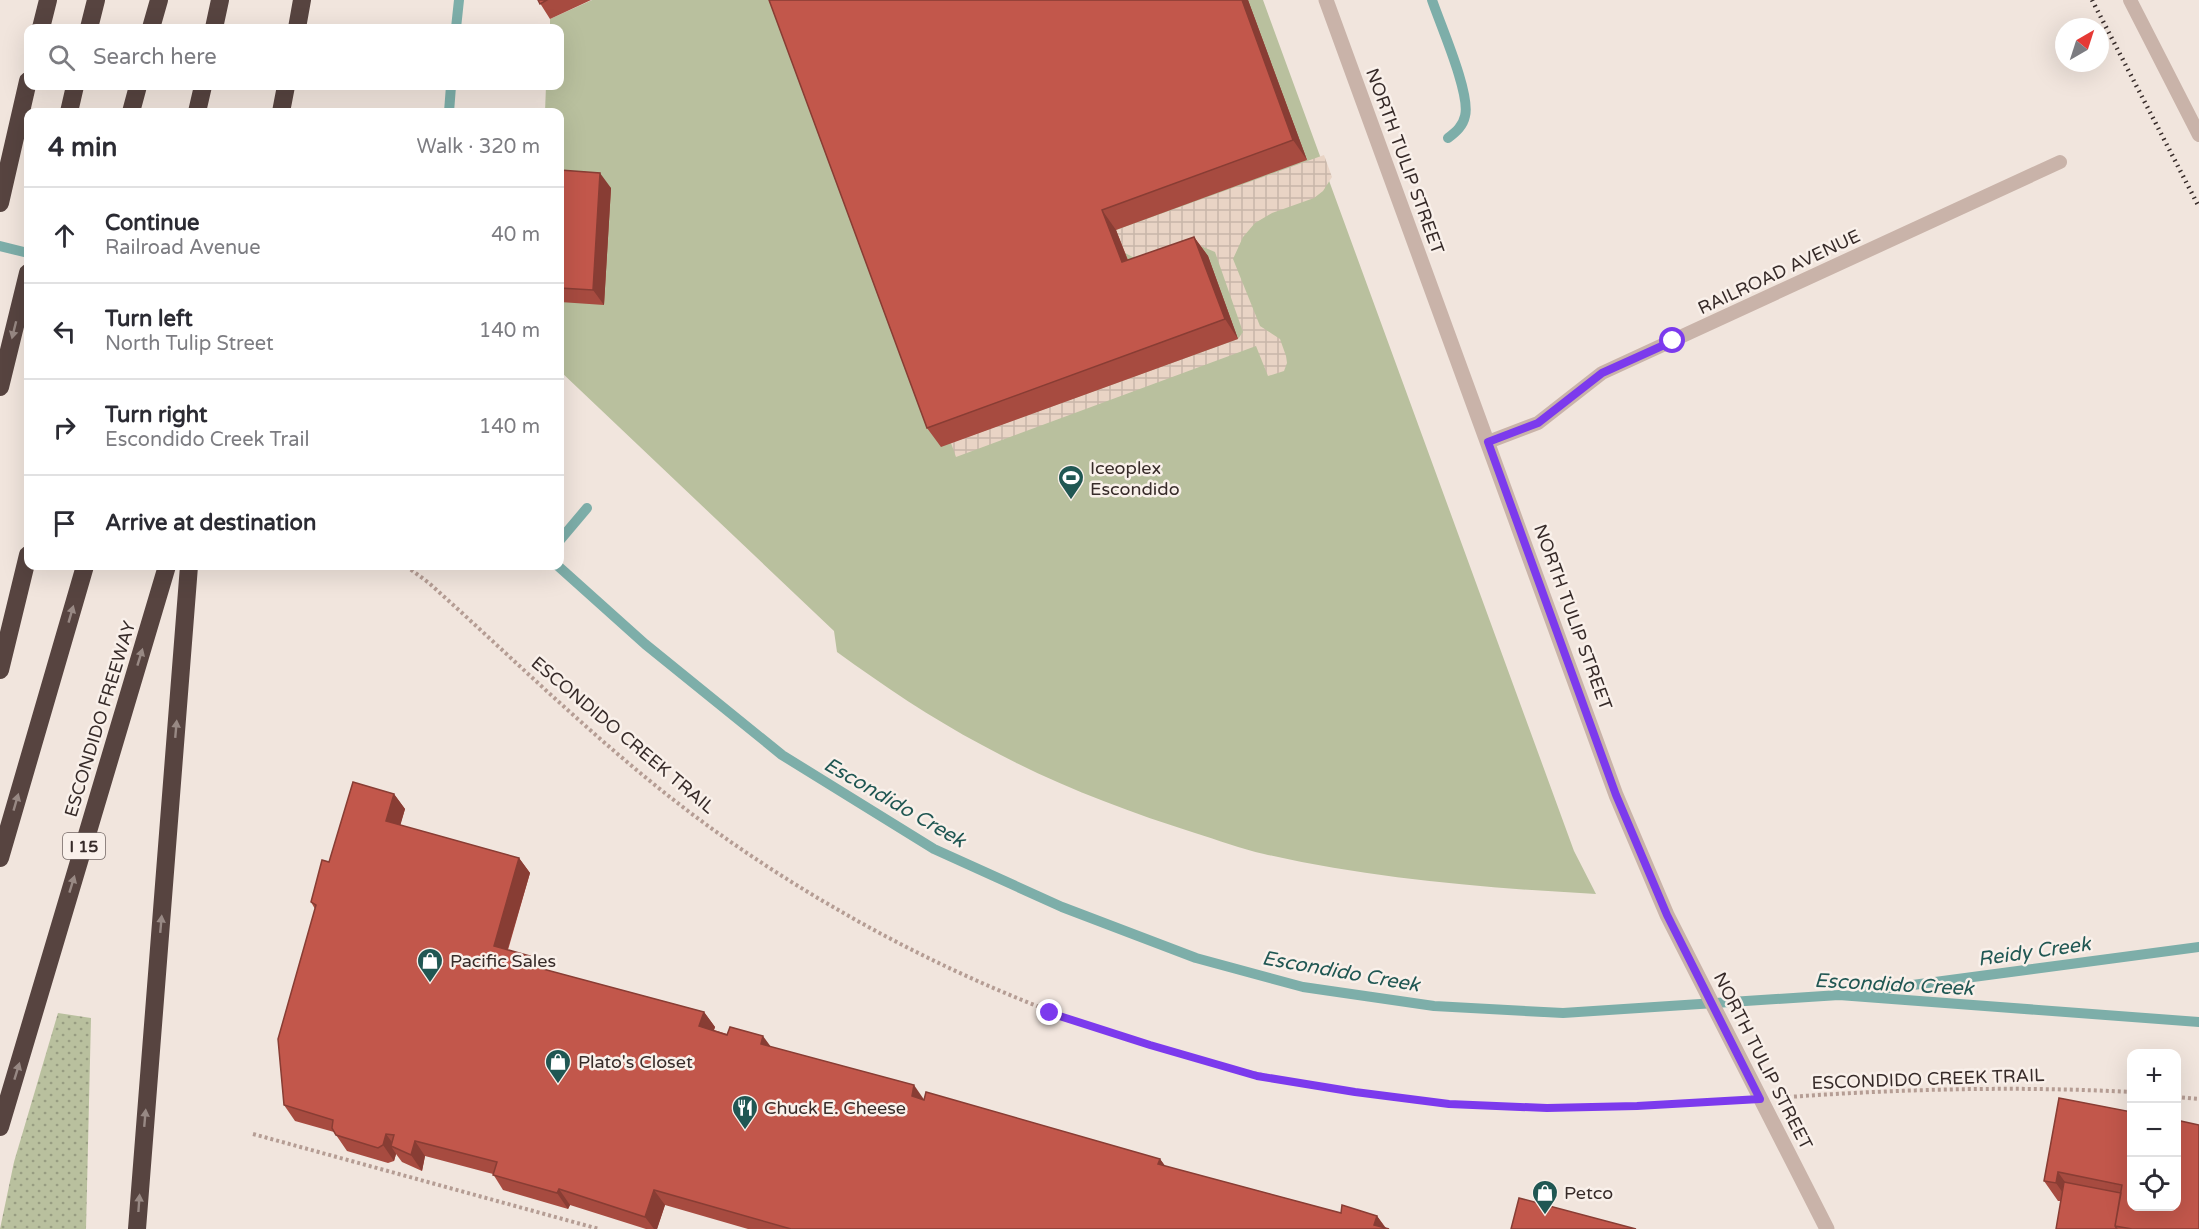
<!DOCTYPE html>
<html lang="en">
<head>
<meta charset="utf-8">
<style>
  body { margin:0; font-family:"Varela Round",sans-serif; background:#f2f2f3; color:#2b2b33 }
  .controls { position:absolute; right:18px; bottom:18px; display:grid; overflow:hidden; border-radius:12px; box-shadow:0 6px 24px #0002 }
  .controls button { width:54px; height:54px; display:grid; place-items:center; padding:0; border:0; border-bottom:2px solid #e1e1e2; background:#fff; color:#2b2b33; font:30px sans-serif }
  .compass { position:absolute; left:2055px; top:18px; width:54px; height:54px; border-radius:50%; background:#fff; box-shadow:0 6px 24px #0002; rotate:39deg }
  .stop { position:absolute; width:18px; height:18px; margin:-14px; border:4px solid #7c3aed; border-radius:50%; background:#fff }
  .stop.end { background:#7c3aed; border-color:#fff; box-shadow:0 2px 6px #0008 }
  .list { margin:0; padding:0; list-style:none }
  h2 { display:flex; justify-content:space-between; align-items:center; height:78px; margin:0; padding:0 24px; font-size:26px }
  h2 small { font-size:20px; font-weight:400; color:#7c7c81 }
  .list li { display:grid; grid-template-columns:39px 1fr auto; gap:18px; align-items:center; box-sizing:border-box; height:96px; padding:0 24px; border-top:2px solid #e1e1e2 }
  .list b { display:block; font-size:22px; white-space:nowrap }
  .list p { margin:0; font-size:20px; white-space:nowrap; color:#7c7c81 }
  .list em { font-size:20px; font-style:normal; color:#7c7c81 }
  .icon { flex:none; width:33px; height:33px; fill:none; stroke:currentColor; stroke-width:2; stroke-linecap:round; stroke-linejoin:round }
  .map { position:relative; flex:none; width:2199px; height:1229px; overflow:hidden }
  .search { position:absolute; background:#fff; box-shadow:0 6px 24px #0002; left:24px; top:24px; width:540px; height:66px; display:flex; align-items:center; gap:15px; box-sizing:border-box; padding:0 21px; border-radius:12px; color:#7c7c81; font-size:22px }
  .panel { position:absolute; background:#fff; box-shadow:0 6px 24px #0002; left:24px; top:108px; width:540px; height:462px; border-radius:12px }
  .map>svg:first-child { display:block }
  .grass { fill:url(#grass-dots) }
  .park { fill:#b9c09e }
  .plaza { fill:url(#plaza-grid) }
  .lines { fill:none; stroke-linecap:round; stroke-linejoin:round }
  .stream { stroke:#7daea9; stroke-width:10 }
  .path { stroke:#b59d94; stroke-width:4; stroke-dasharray:3 3; stroke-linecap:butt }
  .service { stroke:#c9b3a9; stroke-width:14 }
  .tertiary { stroke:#c9b3a9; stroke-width:15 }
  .motorway { stroke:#574440; stroke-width:18 }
  .rail { stroke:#372b29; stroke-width:4.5; stroke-dasharray:1.5 4.5; stroke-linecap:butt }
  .motorway-bridge { stroke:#574440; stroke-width:18 }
  .wall { fill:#a74b40 }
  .shaded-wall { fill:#883d34 }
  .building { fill:#c2574b; stroke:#883d34; stroke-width:1.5 }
  .oneway { fill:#988984 }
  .route { stroke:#7c3aed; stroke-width:8 }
  .labels { text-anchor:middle; stroke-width:5; stroke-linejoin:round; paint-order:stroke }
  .shield { fill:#f9f0ea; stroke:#716663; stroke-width:1.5 }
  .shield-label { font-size:16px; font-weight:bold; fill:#372b29 }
  .street-label { font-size:18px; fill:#372b29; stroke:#f9f0ea }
  .poi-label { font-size:18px; fill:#372b29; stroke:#f9f0ea; text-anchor:start }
  .water-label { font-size:20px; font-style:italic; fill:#205753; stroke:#f9f0ea }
</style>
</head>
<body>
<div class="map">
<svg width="2199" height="1229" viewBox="0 0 2199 1229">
  <defs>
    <pattern id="grass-dots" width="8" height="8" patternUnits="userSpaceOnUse" patternTransform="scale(1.5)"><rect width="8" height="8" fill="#b9c09e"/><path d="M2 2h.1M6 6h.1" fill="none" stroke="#979c81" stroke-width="1.8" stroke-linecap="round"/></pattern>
    <pattern id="plaza-grid" width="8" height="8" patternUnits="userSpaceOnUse" patternTransform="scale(1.5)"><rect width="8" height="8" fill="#e9d4c5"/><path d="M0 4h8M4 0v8" fill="none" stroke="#c8b6a9"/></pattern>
  </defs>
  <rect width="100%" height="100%" fill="#f1e5dd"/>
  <path class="grass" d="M58,1013l33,5 -5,211h-86l14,-67z"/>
  <path class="park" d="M592,0h671l311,851 22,43c-111,-6 -223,-15 -332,-40 -23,-5 -46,-14 -69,-21 -73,-23 -146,-51 -213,-88 -51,-27 -98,-59 -145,-93l-3,-21 -274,-260v-259h-15l1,-26h14v-58h-10v-9z"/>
  <path class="plaza" d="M1324,155l8,22 -9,14 -9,7 -42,15 -17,10 -12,14 -10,22 27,67 20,13 6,17 1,7 -3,8 -16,5 -12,-30 -300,111 -5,-14 287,-104 5,-7 -28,-80 -14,-6 -51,20 -25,-13 -9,-23z"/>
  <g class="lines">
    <path class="stream" d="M1432,0c8,24 39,94 33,116 -2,10 -9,16 -17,22
      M456,28l3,-28
      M449,112l2,-26
      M0,246l28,7
      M560,540l27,-32
      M558,566l87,78 137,111 152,94 128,58 134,51 107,29 131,19 129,7 276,-18 360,27
      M1860,992l339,-45"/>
    <path class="path" d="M406,566l23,17c97,87 192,183 299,257 214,149 460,240 720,264 95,8 190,2 285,-4
      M1788,1097c114,-8 229,-11 344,-5
      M2176,1097l23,2
      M253,1134l346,95"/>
    <path class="service" d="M2130,0l69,135
      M1488,442l50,-19 64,-50 458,-211"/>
    <path class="tertiary" d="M1326,0l290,795 51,120 160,314"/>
    <path class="motorway" d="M41,28l7,-28
      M89,28l7,-28
      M151,28l8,-28
      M214,28l6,-28
      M297,28l5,-28
      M69,112l6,-26
      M131,112l7,-26
      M197,112l6,-26
      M281,112l5,-26
      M0,203l28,-122
      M0,670l28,-115
      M0,858l85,-292
      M0,1127l167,-561
      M137,1229l52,-663"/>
    <path class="rail" d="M2092,0l107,207"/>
    <path class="motorway-bridge" d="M0,387l28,-114"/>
  </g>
  <path class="wall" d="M538,0h53l-41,19z
    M769,0h479l59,160 -191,70 12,30 66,-23 14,19 30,83 -297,108 -14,-19z
    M560,170l51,18 -7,117 -44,-3z
    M394,794l11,15 -5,16 119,33 11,15 -22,77 22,6 9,12 165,44 11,15 -1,3 57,17 153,52 236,60 5,7 176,47 36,3 9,12 3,1h-641l-83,-24 -8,24h-11l-76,-24 -2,4 -65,-19 -10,-16 -68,-18 -3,15 -20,-9 -6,-8 -2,7 -6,2 -41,-12 -13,-19 -39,-11 -11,-16 31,-196 -4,-7 18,-40z
    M2059,1098l140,131h-143l5,-28h-3l-14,-20z"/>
  <path class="shaded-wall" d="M1242,0h6l59,160 -14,-20z
    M600,173l11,15 -7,117 -11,-15z
    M1102,210l14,20 20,52 -14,-20z
    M1194,237l14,19 30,83 -13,-20z
    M394,794l11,15 -8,28 -11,-16z
    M519,858l11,15 -26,88 -10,-15z
    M530,956l11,15 -13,-6z
    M704,1012l11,15 -5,14 -11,-15z
    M763,1036l11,15 -13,-7z
    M914,1085l11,16 -13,-5z
    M386,1134l11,15 -6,-3 5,8 -2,7 -11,-16z
    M415,1141l10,15 -3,15 -11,-16z
    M1160,1159l11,15 -13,-10z
    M2058,1172l14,20 -2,11 -14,-20z
    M559,1189l11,16 -2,4 -11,-16z
    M654,1190l11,15 -8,24h-3l-9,-12z
    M1377,1216l9,13 -12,-4z"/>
  <path class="building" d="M538,0h9l-7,4z
    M769,0h473l51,140 -191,70 20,52 72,-25 31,82 -298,109z
    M560,170l40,3 -7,117 -33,-2z
    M353,782l41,12 -8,27 133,37 -25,88 36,10 -2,9 176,47 -5,14 28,9 3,-8 33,9 -2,8 153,41 -2,11 12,4 2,-8 234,67 -2,5 183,49 1,-8 35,11 -3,9 15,4h-598l-137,-39 -9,27 -86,-28 -2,4 -64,-18 4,-13 -82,-21 -4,14 -20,-9 3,-11 -8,-1 -3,11 -5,3 -42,-13 -4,-7 1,-8 -49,-15 -6,-66 38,-134 -5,-3 11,-42 7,2z
    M2059,1098l73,14v94h44v-86l23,5v104h-67l-17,-3 7,-41 -64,-13 -2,11 -12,-2z
    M2064,1182l57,11 -6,33 2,3h-61z
    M1519,1198l117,31h-125z"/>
  <defs><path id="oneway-solid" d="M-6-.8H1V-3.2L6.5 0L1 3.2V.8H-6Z" transform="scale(1.5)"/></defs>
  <g class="oneway">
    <use href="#oneway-solid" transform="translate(14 330) rotate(104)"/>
    <use href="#oneway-solid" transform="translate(71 614) rotate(-74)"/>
    <use href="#oneway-solid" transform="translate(140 657) rotate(-73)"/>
    <use href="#oneway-solid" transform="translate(176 729) rotate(-85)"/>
    <use href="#oneway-solid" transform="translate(16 802) rotate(-74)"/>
    <use href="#oneway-solid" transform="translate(72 884) rotate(-73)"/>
    <use href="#oneway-solid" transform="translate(161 924) rotate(-85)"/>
    <use href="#oneway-solid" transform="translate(17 1071) rotate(-73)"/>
    <use href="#oneway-solid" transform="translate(145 1118) rotate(-85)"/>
    <use href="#oneway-solid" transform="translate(139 1203) rotate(-86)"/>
  </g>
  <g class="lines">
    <path class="route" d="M1050,1013l100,32 107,31 98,16 94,12 98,4 90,-2 123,-7 -93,-184 -51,-120 -128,-353 50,-19 64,-50 71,-32"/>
  </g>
  <defs>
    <symbol id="stadium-pin" viewBox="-11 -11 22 30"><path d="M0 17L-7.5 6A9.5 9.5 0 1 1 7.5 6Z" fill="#205753" stroke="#f9f0ea"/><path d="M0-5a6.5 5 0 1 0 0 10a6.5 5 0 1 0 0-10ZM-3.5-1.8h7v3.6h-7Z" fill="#fff"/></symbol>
    <symbol id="shop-pin" viewBox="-11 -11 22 30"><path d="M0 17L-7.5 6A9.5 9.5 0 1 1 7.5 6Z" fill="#205753" stroke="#f9f0ea"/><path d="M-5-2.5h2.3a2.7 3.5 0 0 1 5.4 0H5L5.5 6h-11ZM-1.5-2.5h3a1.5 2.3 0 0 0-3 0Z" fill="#fff"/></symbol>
    <symbol id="restaurant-pin" viewBox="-11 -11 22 30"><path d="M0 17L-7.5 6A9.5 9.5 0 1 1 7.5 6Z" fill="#205753" stroke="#f9f0ea"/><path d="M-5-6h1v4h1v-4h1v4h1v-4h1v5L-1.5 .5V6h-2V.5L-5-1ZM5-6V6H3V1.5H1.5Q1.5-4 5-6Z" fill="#fff"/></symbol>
  </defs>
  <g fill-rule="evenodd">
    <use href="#stadium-pin" x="1056" y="463" width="30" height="40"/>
    <use href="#shop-pin" x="415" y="946" width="30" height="40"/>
    <use href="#shop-pin" x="543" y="1047" width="30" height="40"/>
    <use href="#restaurant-pin" x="730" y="1093" width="30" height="40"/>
    <use href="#shop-pin" x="1530" y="1178" width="30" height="40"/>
  </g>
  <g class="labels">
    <rect class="shield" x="63" y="833" width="42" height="26" rx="4.5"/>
    <g class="shield-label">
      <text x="84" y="852">I 15</text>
    </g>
    <g class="street-label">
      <text transform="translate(1405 161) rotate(70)" y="6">NORTH TULIP STREET</text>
      <text transform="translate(1779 272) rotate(-25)" y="6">RAILROAD AVENUE</text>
      <text transform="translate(1573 617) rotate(70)" y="6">NORTH TULIP STREET</text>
      <text transform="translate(100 719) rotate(-73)" y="6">ESCONDIDO FREEWAY</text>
      <text transform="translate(623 735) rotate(40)" y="6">ESCONDIDO CREEK TRAIL</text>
      <text transform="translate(1763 1061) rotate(63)" y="6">NORTH TULIP STREET</text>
      <text transform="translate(1928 1079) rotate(-2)" y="6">ESCONDIDO CREEK TRAIL</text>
    </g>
    <g class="poi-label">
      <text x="1090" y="474">Iceoplex<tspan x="1090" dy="21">Escondido</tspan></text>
      <text x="450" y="967">Pacific Sales</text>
      <text x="578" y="1068">Plato's Closet</text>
      <text x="764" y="1114">Chuck E. Cheese</text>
      <text x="1564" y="1199">Petco</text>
    </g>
    <g class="water-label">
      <text transform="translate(895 802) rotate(30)" y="7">Escondido Creek</text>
      <text transform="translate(2034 951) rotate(-8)" y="7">Reidy Creek</text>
      <text transform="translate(1341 971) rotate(10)" y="7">Escondido Creek</text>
      <text transform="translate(1894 984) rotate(3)" y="7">Escondido Creek</text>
    </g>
  </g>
</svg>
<div class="controls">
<button>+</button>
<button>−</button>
<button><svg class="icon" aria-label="locate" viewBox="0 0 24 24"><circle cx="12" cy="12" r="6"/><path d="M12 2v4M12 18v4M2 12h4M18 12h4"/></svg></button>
</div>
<svg class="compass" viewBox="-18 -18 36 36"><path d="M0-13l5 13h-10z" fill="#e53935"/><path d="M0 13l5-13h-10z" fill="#7c7c81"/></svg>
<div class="stop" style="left:1673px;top:341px"></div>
<div class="stop end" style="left:1050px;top:1013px"></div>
<div class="search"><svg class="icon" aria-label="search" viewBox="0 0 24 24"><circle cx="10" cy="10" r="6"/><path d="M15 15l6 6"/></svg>Search here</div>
<section class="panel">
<h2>4 min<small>Walk · 320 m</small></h2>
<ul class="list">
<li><svg class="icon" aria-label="ahead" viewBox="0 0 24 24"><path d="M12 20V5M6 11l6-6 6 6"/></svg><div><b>Continue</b><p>Railroad Avenue</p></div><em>40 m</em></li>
<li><svg class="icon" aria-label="left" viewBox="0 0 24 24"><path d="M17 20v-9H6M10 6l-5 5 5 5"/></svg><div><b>Turn left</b><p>North Tulip Street</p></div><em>140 m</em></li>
<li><svg class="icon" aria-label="right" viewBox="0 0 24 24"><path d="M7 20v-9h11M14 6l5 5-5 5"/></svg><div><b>Turn right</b><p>Escondido Creek Trail</p></div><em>140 m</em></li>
<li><svg class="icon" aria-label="arrive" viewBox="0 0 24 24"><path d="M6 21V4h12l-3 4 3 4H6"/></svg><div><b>Arrive at destination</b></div></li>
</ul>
</section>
</div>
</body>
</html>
